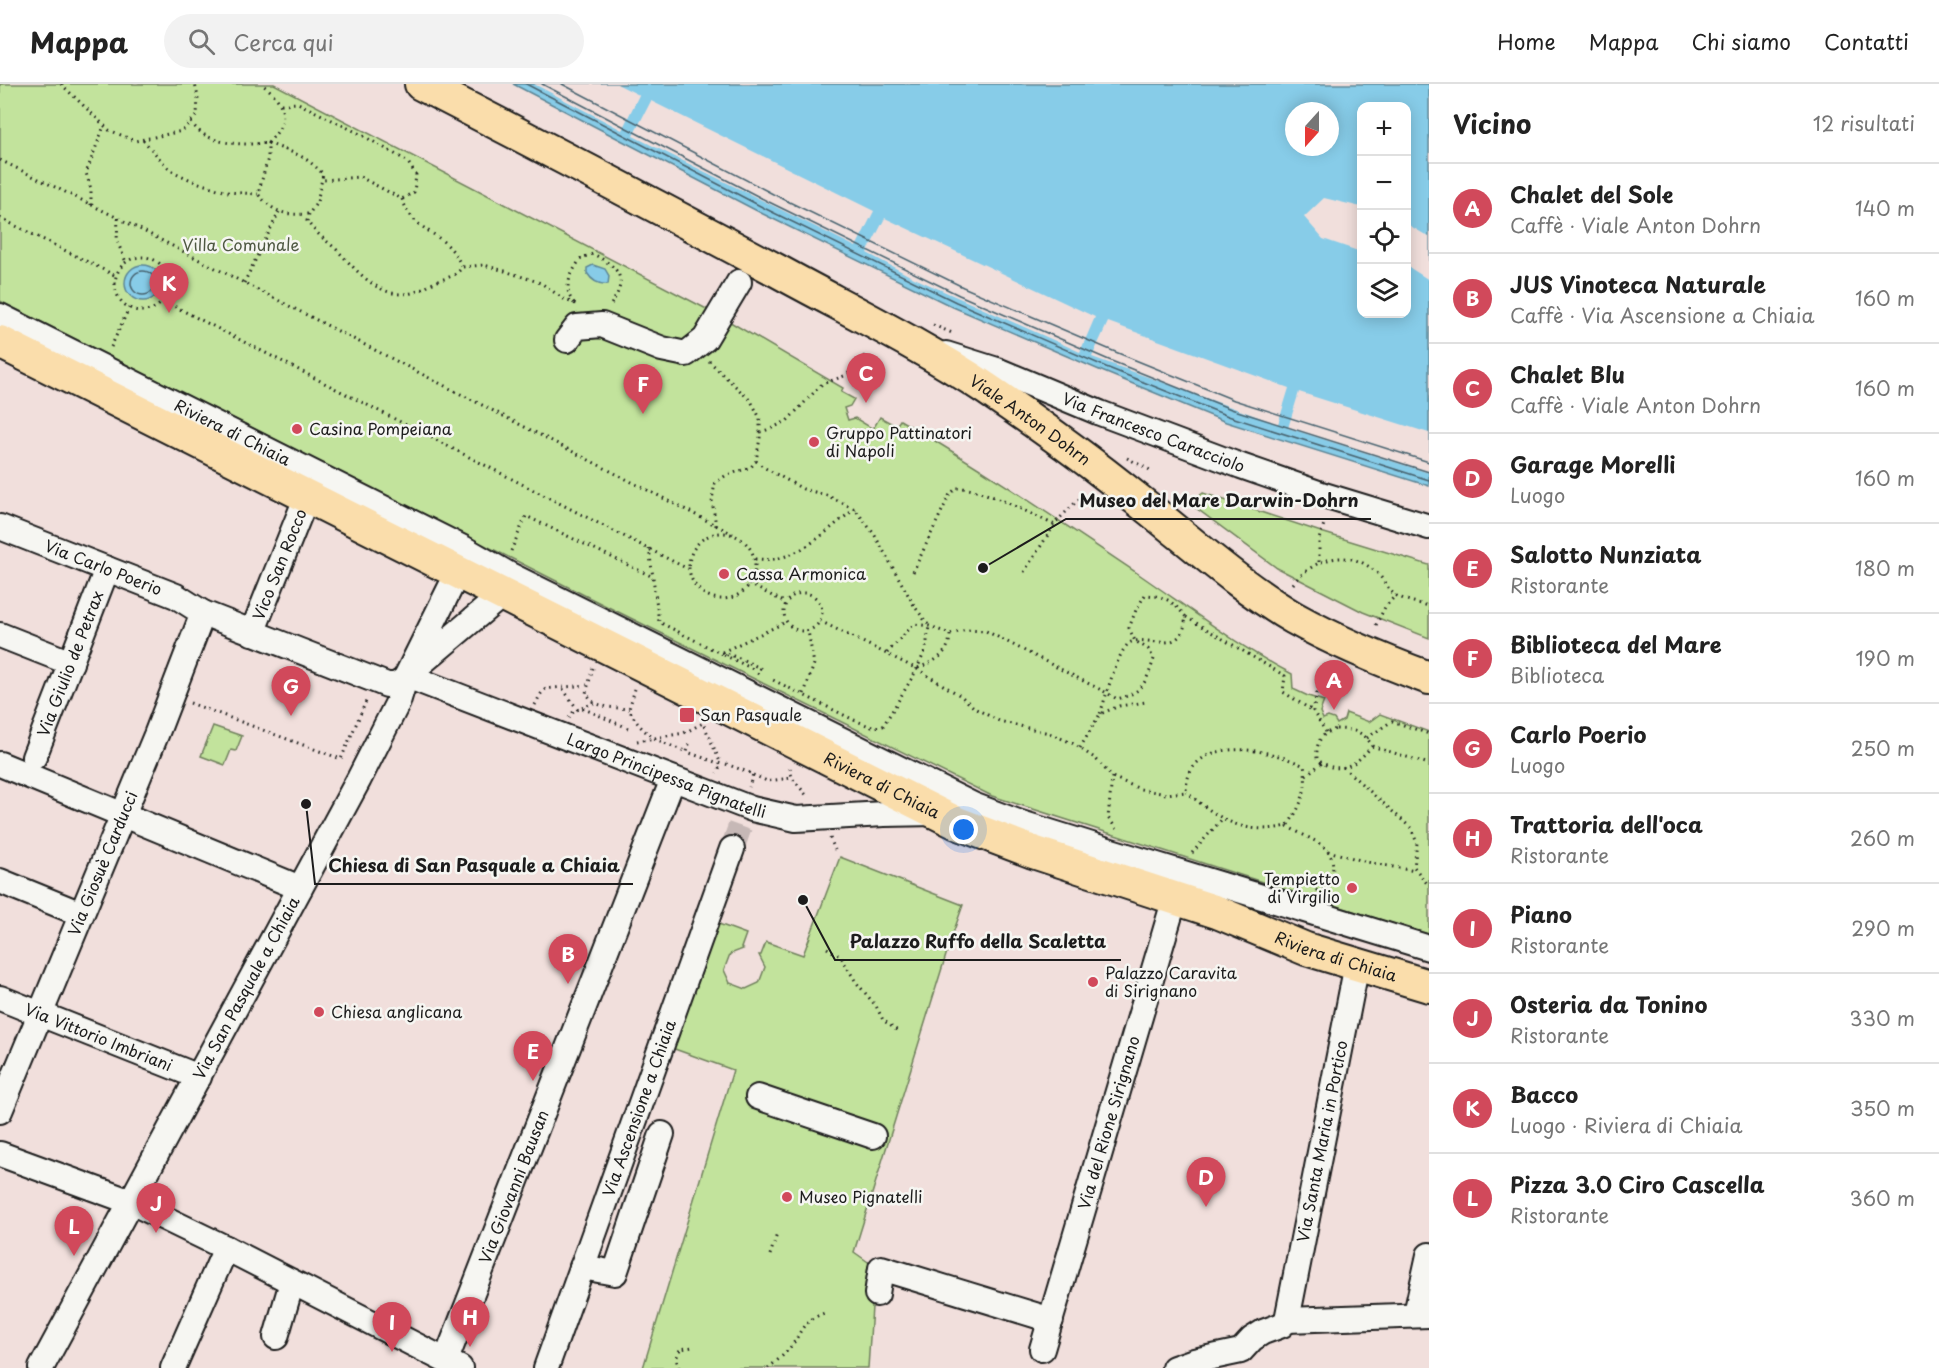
<!DOCTYPE html>
<html lang="it">
<head>
<meta charset="utf-8">
<style>
  body { margin:0; font-family:"Playpen Sans",sans-serif; background:#f2f2f2; color:#222 }
  .controls { position:absolute; right:18px; top:18px; display:grid; overflow:hidden; border-radius:12px; box-shadow:0 3px 15px #0003 }
  .controls button { width:54px; height:54px; display:grid; place-items:center; padding:0; border:0; border-bottom:2px solid #e0e0e0; background:#fff; color:#222; font:30px sans-serif }
  .compass { position:absolute; left:1285px; top:18px; width:54px; height:54px; border-radius:50%; background:#fff; box-shadow:0 3px 15px #0003; rotate:201deg }
  .you { position:absolute; left:964px; top:746px; width:21px; height:21px; margin:-15px; border:4px solid #fff; border-radius:50%; background:#1a73e8; box-shadow:0 0 0 9px #1a73e833 }
  .badge { display:grid; place-items:center; width:39px; height:39px; border-radius:50%; background:#d1495b; color:#fff; font-size:20px; font-weight:700 }
  .pin { position:absolute; translate:-50% -50px; filter:drop-shadow(0 2px 3px #0008) }
  .pin::after { content:''; position:absolute; top:32px; width:21px; height:18px; background:inherit; clip-path:polygon(0 0,100% 0,50% 100%) }
  .list { margin:0; padding:0; list-style:none }
  h2 { display:flex; justify-content:space-between; align-items:center; height:78px; margin:0; padding:0 24px; font-size:26px }
  h2 small { font-size:20px; font-weight:400; color:#767676 }
  .list li { display:grid; grid-template-columns:39px 1fr auto; gap:18px; align-items:center; box-sizing:border-box; height:90px; padding:0 24px; border-top:2px solid #e0e0e0 }
  .list b { display:block; font-size:22px; white-space:nowrap }
  .list p { margin:0; font-size:20px; white-space:nowrap; color:#767676 }
  .list em { font-size:20px; font-style:normal; color:#767676 }
  .icon { flex:none; width:33px; height:33px; fill:none; stroke:currentColor; stroke-width:2; stroke-linecap:round; stroke-linejoin:round }
  .map { position:relative; flex:none; width:1429px; height:1284px; overflow:hidden }
  header { display:flex; align-items:center; gap:36px; box-sizing:border-box; height:84px; padding:0 30px; background:#fff; border-bottom:2px solid #e0e0e0 }
  header strong { font-size:28px }
  nav { display:flex; gap:33px; margin-inline-start:auto; font-size:21px }
  .search { width:420px; height:54px; background:#f2f2f2; display:flex; align-items:center; gap:15px; box-sizing:border-box; padding:0 21px; border-radius:33px; color:#767676; font-size:22px }
  main { display:flex }
  aside { flex:1; background:#fff }
  .map>svg:first-child { display:block }
  .green { fill:#c2e39c; stroke:#6f805c; stroke-width:1.5 }
  .water { fill:#87cce8; stroke:#5c8696; stroke-width:1.5; fill-rule:evenodd }
  .pier { fill:#f1dfdc }
  .lines { fill:none; stroke-linecap:round; stroke-linejoin:round }
  .shore { stroke:#47626e; stroke-width:1.5 }
  .minor-tunnel { stroke:#c6b8b6; stroke-width:24; stroke-dasharray:24 12; stroke-linecap:butt }
  .minor-casing { stroke:#1c1c1c; stroke-width:28 }
  .major-casing { stroke:#1c1c1c; stroke-width:36 }
  .path { stroke:#1c1c1c; stroke-width:3; stroke-dasharray:1.5 4.5; stroke-linecap:butt }
  .minor { stroke:#f6f6f2; stroke-width:24 }
  .major { stroke:#faddab; stroke-width:32 }
  .poi-dot { fill:#d1495b; stroke:#f6f6f2; stroke-width:2 }
  .labels { text-anchor:middle; stroke-width:5; stroke-linejoin:round; paint-order:stroke }
  .park-label { font-size:16px; fill:#4e5842; stroke:#f6f6f2 }
  .street-label { font-size:16px; fill:#1c1c1c; stroke:#f6f6f2 }
  .poi-label { font-size:16px; fill:#1c1c1c; stroke:#f6f6f2; text-anchor:start }
  .leader { fill:none; stroke:#1c1c1c; stroke-width:2 }
  .callout-dot { fill:#1c1c1c; stroke:#f6f6f2; stroke-width:2 }
  .callout-label { font-size:18px; text-anchor:middle; font-weight:bold; fill:#1c1c1c; stroke:#f6f6f2; stroke-width:5; stroke-linejoin:round; paint-order:stroke }
</style>
</head>
<body>
<header>
<strong>Mappa</strong>
<div class="search"><svg class="icon" aria-label="search" viewBox="0 0 24 24"><circle cx="10" cy="10" r="6"/><path d="M15 15l6 6"/></svg>Cerca qui</div>
<nav><a>Home</a><a>Mappa</a><a>Chi siamo</a><a>Contatti</a></nav>
</header>
<main>
<div class="map">
<svg width="1429" height="1284" viewBox="0 0 1429 1284">
  <rect width="100%" height="100%" fill="#f1dfdc"/>
  <filter id="ink" filterUnits="userSpaceOnUse"><feTurbulence type="fractalNoise" baseFrequency=".0167" numOctaves="2"/><feDisplacementMap in="SourceGraphic" scale="12" xChannelSelector="R" yChannelSelector="G"/><feConvolveMatrix kernelMatrix="1 2 1 2 8 2 1 2 1" color-interpolation-filters="sRGB"/></filter>
  <g filter="url(#ink)">
    <path class="green" d="M0,0h274l446,232 123,72 -2,4 13,7 -4,7 -6,2 4,12 7,-2 18,11 7,-12 16,9 4,-6c82,48 161,102 240,155 51,35 98,71 152,99l1,15 15,7 16,5 -4,11 3,7 5,-2 6,2 3,5 7,-4 2,-7 23,9 11,-8 49,18v203l-437,-139 -392,-193 -600,-302z
      M1203,409l118,39 108,33v73l-66,-26 -86,-44 -81,-60 -1,-9z
      M213,642l29,10 -6,15 -5,-1 -6,15 -24,-9z
      M840,773l123,48 -12,34 -97,313 17,12 -3,36 4,7 -4,61h-225l90,-298 -64,-23 47,-124 30,11 -5,14 2,1 -13,5 -6,16 6,13 16,6 13,-6 6,-16 -6,-12h2l5,-13 37,13z"/>
    <path class="water" d="M513,0h916v402l-203,-64 -122,-50 -151,-65 -190,-93zM1362,22h44v208h-44zM1294,27h36v36h-36z
      M593,181l12,4 4,7 -1,8c-10,1 -16,-3 -21,-11v-5z
      M125 199a18 18 0 1 1 36 0a18 18 0 1 1-36 0Z"/>
    <path class="pier" d="M534,0h83l22,11 -17,35z
      M651,17l223,110 -18,36 -223,-111z
      M1324,114l37,9v45l-38,-13 -19,-22z
      M885,134l210,99 -15,35 -168,-75 -45,-24z
      M1407,140l22,13v43l-22,-14z
      M1108,238l181,66 -11,36 -186,-67z
      M1299,308l130,41v40l-141,-45z"/>
    <g class="lines">
      <path class="shore" d="M526,0l240,125 190,93 150,65 122,49 201,64
        M542,0l227,118 190,93 150,65 122,49 198,63
        M562,0l211,110 190,93 150,64 121,49 195,62
        M131 199a12 12 0 1 1 24 0a12 12 0 1 1-24 0Z"/>
      <path class="minor-tunnel" d="M732,765l10,-28"/>
      <defs>
        <g id="minor">
          <path id="s1" d="M0,232l463,232 45,26 465,231 45,17 90,28 321,98"/>
          <path d="M567,256l10,-13 25,-2 60,24 24,5 19,-15 34,-57"/>
          <path id="s2" d="M946,270l51,16 103,43 141,53 83,29 105,32"/>
          <path id="s3" d="M0,443l176,69 27,17 184,72h9l9,-6"/>
          <path id="s4" d="M252,549l55,-137"/>
          <path d="M0,551l71,28"/>
          <path d="M413,586l89,-75"/>
          <path id="s5" d="M407,592l345,133 44,10 88,-5 52,-1"/>
          <path id="s6" d="M34,673l73,-188"/>
          <path d="M0,680l300,124"/>
          <path d="M0,797l81,33"/>
          <path id="s7" d="M0,914l199,79"/>
          <path d="M758,1013l115,39"/>
          <path id="s8" d="M0,1027l156,-376 47,-122"/>
          <path d="M0,1070l131,48 95,46 234,120"/>
          <path d="M582,1183l33,6 47,-139"/>
          <path d="M877,1210l4,-26 170,52"/>
          <path d="M1416,1230l13,-59"/>
          <path id="s9" d="M1287,1236l70,-356"/>
          <path d="M1287,1236l142,-5"/>
          <path d="M276,1253l16,-55"/>
          <path id="s10" d="M1042,1265l133,-451"/>
          <path id="s11" d="M446,1276l227,-581"/>
          <path id="s12" d="M41,1284l318,-589 39,-77 7,-23 53,-107 6,-16"/>
          <path d="M173,1284l53,-120"/>
          <path id="s13" d="M546,1284l186,-519"/>
          <path d="M1174,1284l20,-7 47,-10 11,-12 11,-7 19,-7 5,-5"/>
        </g>
        <g id="major">
          <path id="s14" d="M421,0c119,61 237,123 355,186 71,39 144,74 211,119 50,34 100,70 147,108 53,41 102,87 160,121 43,24 89,43 135,60"/>
          <path id="s15" d="M0,258l957,481 76,29 184,60 89,37 123,37"/>
        </g>
      </defs>
      <use href="#minor" class="minor-casing"/>
      <use href="#major" class="major-casing"/>
      <path class="path" d="M61,0l48,46 26,11 47,-10 15,-16 1,-18 -3,-13
        M281,20l17,-1 62,31 47,27 9,14 -2,17 -12,7 -42,-22 -37,3
        M191,38c16,24 51,23 77,21 4,-5 12,-13 14,-20 4,-17 -8,-31 -21,-39
        M143,56l27,30 23,11 34,11 31,2
        M268,59c26,11 35,10 55,31l-6,28 -8,12c-24,1 -34,0 -51,-20l10,-36z
        M0,76l118,58 615,316
        M402,115c11,28 23,27 43,44 8,7 13,15 17,24
        M91,121v-16l-5,-16 18,-47
        M309,130l-2,7c8,12 19,19 30,29 21,22 46,54 81,41 6,-2 11,-6 17,-9 10,-4 21,-5 27,-15l22,-2 21,6 36,12 24,17 14,5
        M0,134l116,58
        M118,134l-1,23 9,21
        M115 200a27 27 0 1 1 54 0a27 27 0 1 1-54 0Z
        M244,199l35,-71
        M164,217l524,268
        M574,219c-13,-15 -2,-31 7,-45l12,-4c28,14 36,26 16,53
        M933,241l19,8
        M111,263l18,-39
        M709,277l42,40 9,17v20l-4,23 -5,6 -26,9 -10,7 -3,17 4,26
        M760,348l10,-3 17,-8 35,-37 22,-8 14,-9 9,-15
        M1127,374l25,13
        M756,377l9,7 38,21 23,6 29,14 19,25 41,73 14,19 -3,23 -11,24 -32,53 -11,1 -18,-7 -83,-41
        M689 482a33 33 0 1 1 66 0a33 33 0 1 1-66 0Z
        M649,464l10,74 61,31 17,4 23,11 -3,5 2,1
        M511,467l15,-35 127,61
        M755,475c6,0 13,1 19,0 32,-5 56,-32 81,-50
        M1319,478v-23l5,-15
        M913,488l37,-78 7,-6c22,-2 75,27 98,37
        M1024,488l33,-51 27,-27
        M749,500l37,19
        M1293,500c21,-26 55,-37 83,-12 8,7 12,19 21,24 10,5 21,7 32,10
        M784 528a19 19 0 1 1 38 0a19 19 0 1 1-38 0Z
        M1186,533l99,59 -2,16 30,19
        M820,537l97,48 44,27 15,13 23,12 50,12 23,10 24,16 16,18 28,12 26,5 20,-2c1,-60 84,-44 118,-26 5,22 -4,43 -17,60 -45,10 -67,-7 -101,-34
        M1376,541l9,-18 11,-12
        M722,568l64,-30
        M887,569l27,-29 15,2 21,8 17,-4 19,1 121,62 10,6c25,-6 29,-16 37,-40l-6,-10 -13,-8 -6,-13 7,-18 9,-15c21,1 27,6 41,22 -1,4 -1,10 -3,13 -9,24 -43,3 -55,14 -12,12 -22,53 -28,70
        M724,571l29,14
        M593,584l-7,25 8,10
        M918,584c17,-7 31,-13 32,-33
        M563,605l15,21
        M635,605l-6,20c14,28 30,32 58,43
        M804,610l10,-30 -6,-33
        M190,619l151,56 26,-60
        M535,621c3,-5 6,-14 11,-16 3,-1 34,-3 41,-4
        M582,624l12,-5 13,4 22,2
        M569,634l5,-7 8,-3 46,20
        M1336,645c16,0 28,2 36,17 -16,19 -33,31 -55,13 -1,-17 3,-25 19,-30z
        M1326,648l-13,-21 5,-23 8,-24
        M1367,654l25,-17 37,13
        M637,657l47,-8 19,-10 18,41
        M689,660l-2,8 34,12 -4,9
        M1372,662l57,18
        M1080,664l20,-34 19,-8 27,-4
        M726,680l27,10 -4,13
        M1343,683l68,61 6,15 -3,24 15,19
        M790,684l2,10 16,19
        M753,691l14,6 25,-3
        M1306,691l16,-12
        M1112,693l-4,41 9,11
        M1287,742c27,17 55,18 43,58l-15,7
        M830,754l5,12
        M1328,767l39,11 48,9
        M1192,769l31,-35
        M827,864l14,9 15,25 20,24 7,14 16,12
        M770,1171l7,-21
        M679,1284l-3,-9 4,-10 13,-2
        M721,1284l4,-4
        M768,1284c6,-5 13,-10 18,-16 18,-18 10,-29 41,-40"/>
      <use href="#minor" class="minor"/>
      <use href="#major" class="major"/>
    </g>
  </g>
  <g class="poi-dot">
    <circle cx="297" cy="345" r="6"/>
    <circle cx="814" cy="358" r="6"/>
    <circle cx="724" cy="490" r="6"/>
    <rect x="679" y="623" width="16" height="16" rx="3"/>
    <circle cx="1352" cy="804" r="6"/>
    <circle cx="1093" cy="898" r="6"/>
    <circle cx="319" cy="928" r="6"/>
    <circle cx="787" cy="1113" r="6"/>
  </g>
  <g class="labels">
    <g class="park-label">
      <text x="241" y="167">Villa Comunale</text>
    </g>
    <g class="street-label">
      <text dy="6" stroke="none"><textPath href="#s14" startOffset="696">Viale Anton Dohrn</textPath></text>
      <text dy="6" stroke="none"><textPath href="#s1" startOffset="260">Riviera di Chiaia</textPath></text>
      <text dy="6" stroke="none"><textPath href="#s2" startOffset="222">Via Francesco Caracciolo</textPath></text>
      <text dy="6" stroke="none"><textPath href="#s4" startOffset="74">Vico San Rocco</textPath></text>
      <text dy="6" stroke="none"><textPath href="#s3" startOffset="111">Via Carlo Poerio</textPath></text>
      <text dy="6" stroke="none"><textPath href="#s6" startOffset="100">Via Giulio de Petrax</textPath></text>
      <text dy="6" stroke="none"><textPath href="#s5" startOffset="278">Largo Principessa Pignatelli</textPath></text>
      <text dy="6" stroke="none"><textPath href="#s15" startOffset="987">Riviera di Chiaia</textPath></text>
      <text dy="6" stroke="none"><textPath href="#s8" startOffset="268">Via Giosuè Carducci</textPath></text>
      <text dy="6" stroke="none"><textPath href="#s15" startOffset="1473">Riviera di Chiaia</textPath></text>
      <text dy="6" stroke="none"><textPath href="#s12" startOffset="432">Via San Pasquale a Chiaia</textPath></text>
      <text dy="6" stroke="none"><textPath href="#s7" startOffset="106">Via Vittorio Imbriani</textPath></text>
      <text dy="6" stroke="none"><textPath href="#s13" startOffset="276">Via Ascensione a Chiaia</textPath></text>
      <text dy="6" stroke="none"><textPath href="#s10" startOffset="236">Via del Rione Sirignano</textPath></text>
      <text dy="6" stroke="none"><textPath href="#s9" startOffset="182">Via Santa Maria in Portico</textPath></text>
      <text dy="6" stroke="none"><textPath href="#s11" startOffset="186">Via Giovanni Bausan</textPath></text>
    </g>
    <g class="poi-label">
      <text x="309" y="351">Casina Pompeiana</text>
      <text x="826" y="355">Gruppo Pattinatori<tspan x="826" dy="18">di Napoli</tspan></text>
      <text x="736" y="496">Cassa Armonica</text>
      <text x="700" y="637">San Pasquale</text>
      <text x="1340" y="801" text-anchor="end">Tempietto<tspan x="1340" dy="18">di Virgilio</tspan></text>
      <text x="1105" y="895">Palazzo Caravita<tspan x="1105" dy="18">di Sirignano</tspan></text>
      <text x="331" y="934">Chiesa anglicana</text>
      <text x="799" y="1119">Museo Pignatelli</text>
    </g>
  </g>
  <path class="leader" d="M983 484L1066 435H1371M306 720L315 800H633M803 816L835 876H1121"/>
  <g class="callout-dot">
    <circle cx="983" cy="484" r="6"/>
    <circle cx="306" cy="720" r="6"/>
    <circle cx="803" cy="816" r="6"/>
  </g>
  <g class="callout-label">
    <text x="1219" y="423">Museo del Mare Darwin-Dohrn</text>
    <text x="474" y="788">Chiesa di San Pasquale a Chiaia</text>
    <text x="978" y="864">Palazzo Ruffo della Scaletta</text>
  </g>
</svg>
<div class="controls">
<button>+</button>
<button>−</button>
<button><svg class="icon" aria-label="locate" viewBox="0 0 24 24"><circle cx="12" cy="12" r="6"/><path d="M12 2v4M12 18v4M2 12h4M18 12h4"/></svg></button>
<button><svg class="icon" aria-label="layers" viewBox="0 0 24 24"><path d="M12 4l9 5-9 5-9-5zM3 14l9 5 9-5"/></svg></button>
</div>
<svg class="compass" viewBox="-18 -18 36 36"><path d="M0-13l5 13h-10z" fill="#e53935"/><path d="M0 13l5-13h-10z" fill="#767676"/></svg>
<div class="you"></div>
<div class="pin badge" style="left:1334px;top:626px">A</div>
<div class="pin badge" style="left:568px;top:900px">B</div>
<div class="pin badge" style="left:866px;top:319px">C</div>
<div class="pin badge" style="left:1206px;top:1123px">D</div>
<div class="pin badge" style="left:533px;top:997px">E</div>
<div class="pin badge" style="left:643px;top:330px">F</div>
<div class="pin badge" style="left:291px;top:632px">G</div>
<div class="pin badge" style="left:470px;top:1263px">H</div>
<div class="pin badge" style="left:392px;top:1268px">I</div>
<div class="pin badge" style="left:156px;top:1149px">J</div>
<div class="pin badge" style="left:169px;top:229px">K</div>
<div class="pin badge" style="left:74px;top:1172px">L</div>
</div>
<aside>
<h2>Vicino<small>12 risultati</small></h2>
<ul class="list">
<li><span class="badge">A</span><div><b>Chalet del Sole</b><p>Caffè · Viale Anton Dohrn</p></div><em>140 m</em></li>
<li><span class="badge">B</span><div><b>JUS Vinoteca Naturale</b><p>Caffè · Via Ascensione a Chiaia</p></div><em>160 m</em></li>
<li><span class="badge">C</span><div><b>Chalet Blu</b><p>Caffè · Viale Anton Dohrn</p></div><em>160 m</em></li>
<li><span class="badge">D</span><div><b>Garage Morelli</b><p>Luogo</p></div><em>160 m</em></li>
<li><span class="badge">E</span><div><b>Salotto Nunziata</b><p>Ristorante</p></div><em>180 m</em></li>
<li><span class="badge">F</span><div><b>Biblioteca del Mare</b><p>Biblioteca</p></div><em>190 m</em></li>
<li><span class="badge">G</span><div><b>Carlo Poerio</b><p>Luogo</p></div><em>250 m</em></li>
<li><span class="badge">H</span><div><b>Trattoria dell'oca</b><p>Ristorante</p></div><em>260 m</em></li>
<li><span class="badge">I</span><div><b>Piano</b><p>Ristorante</p></div><em>290 m</em></li>
<li><span class="badge">J</span><div><b>Osteria da Tonino</b><p>Ristorante</p></div><em>330 m</em></li>
<li><span class="badge">K</span><div><b>Bacco</b><p>Luogo · Riviera di Chiaia</p></div><em>350 m</em></li>
<li><span class="badge">L</span><div><b>Pizza 3.0 Ciro Cascella</b><p>Ristorante</p></div><em>360 m</em></li>
</ul>
</aside>
</main>
</body>
</html>
